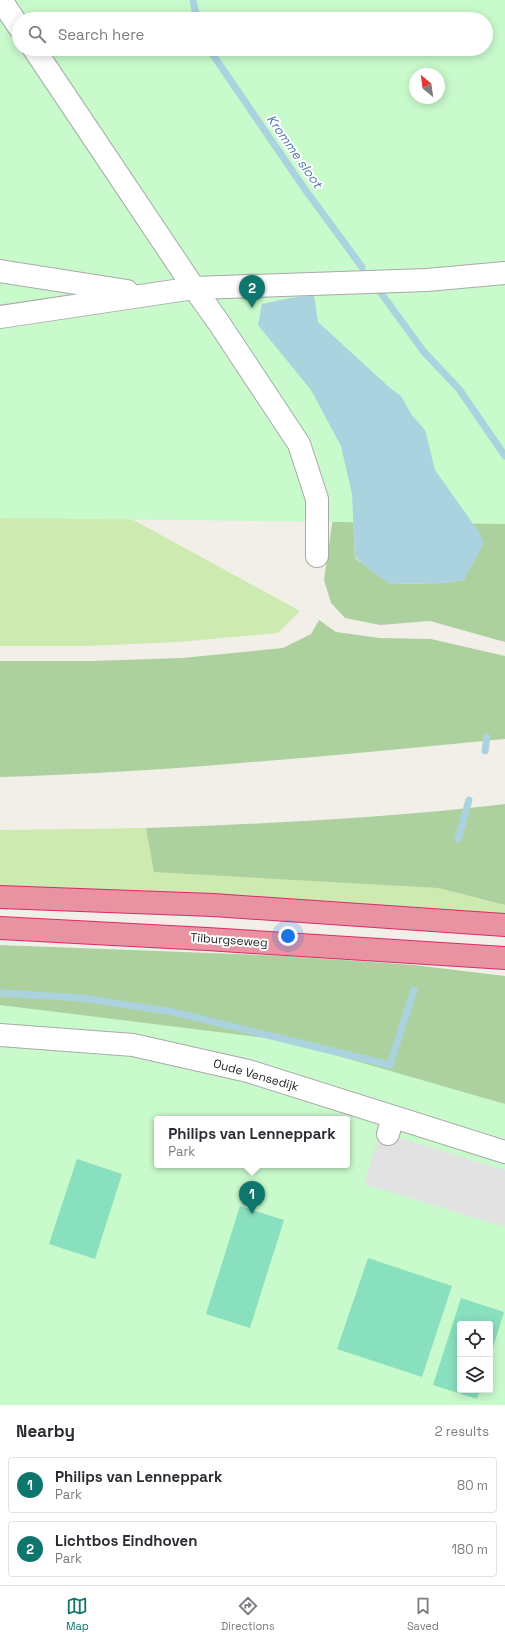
<!DOCTYPE html>
<html lang="en">
<head>
<meta charset="utf-8">
<style>
  body { margin:0; font-family:"Space Grotesk",sans-serif; background:#f7f7f7; color:#2b2b33 }
  .controls { position:absolute; right:12px; bottom:12px; display:grid; overflow:hidden; border-radius:4px; box-shadow:0 2px 10px #0003 }
  .controls button { width:36px; height:36px; display:grid; place-items:center; padding:0; border:0; border-bottom:1px solid #e1e1e2; background:#fff; color:#2b2b33; font:20px sans-serif }
  .compass { position:absolute; left:409px; top:68px; width:36px; height:36px; border-radius:50%; background:#fff; box-shadow:0 2px 10px #0003; rotate:331deg }
  .you { position:absolute; left:288px; top:936px; width:14px; height:14px; margin:-10px; border:3px solid #fff; border-radius:50%; background:#1a73e8; box-shadow:0 0 0 6px #1a73e833 }
  .badge { display:grid; place-items:center; width:26px; height:26px; border-radius:50%; background:#0f766e; color:#fff; font-size:13px; font-weight:700 }
  .pin { position:absolute; translate:-50% -33px; filter:drop-shadow(0 1px 2px #0008) }
  .pin::after { content:''; position:absolute; top:21px; width:14px; height:12px; background:inherit; clip-path:polygon(0 0,100% 0,50% 100%) }
  .popup { position:absolute; left:154px; top:1116px; width:196px; height:52px; box-sizing:border-box; display:grid; place-content:center; border-radius:4px; background:#fff; filter:drop-shadow(0 1px 3px #0005); font-size:13px; white-space:nowrap; color:#7c7c81 }
  .popup b { font-size:15px; color:#2b2b33 }
  .popup::after { content:''; position:absolute; left:50%; top:100%; margin-left:-8px; border:8px solid transparent; border-top-color:#fff }
  .list { margin:0; padding:0; list-style:none }
  h2 { display:flex; justify-content:space-between; align-items:center; height:52px; margin:0; padding:0 16px; font-size:17px }
  h2 small { font-size:13px; font-weight:400; color:#7c7c81 }
  .list li { display:grid; grid-template-columns:26px 1fr auto; gap:12px; align-items:center; box-sizing:border-box; height:56px; margin:0 8px 8px; padding:0 8px; border:1px solid #e1e1e2; border-radius:4px }
  .list b { display:block; font-size:15px; white-space:nowrap }
  .list p { margin:0; font-size:13px; white-space:nowrap; color:#7c7c81 }
  .list em { font-size:13px; font-style:normal; color:#7c7c81 }
  .icon { flex:none; width:22px; height:22px; fill:none; stroke:currentColor; stroke-width:2; stroke-linecap:round; stroke-linejoin:round }
  .map { position:relative; flex:none; width:505px; height:1405px; overflow:hidden }
  .search { position:absolute; background:#fff; box-shadow:0 2px 10px #0003; left:12px; right:12px; top:12px; height:44px; display:flex; align-items:center; gap:10px; box-sizing:border-box; padding:0 14px; border-radius:22px; color:#7c7c81; font-size:15px }
  .sheet { height:180px; background:#fff }
  nav { display:flex; justify-content:space-around; align-items:center; box-sizing:border-box; height:56px; border-top:1px solid #e1e1e2; background:#fff; font-size:11px; color:#7c7c81 }
  nav a { display:grid; justify-items:center; gap:2px }
  nav .on { color:#0f766e }
  .map>svg:first-child { display:block }
  .grass { fill:#cdebb0 }
  .forest { fill:#add19e }
  .park { fill:#c8facc; fill-rule:evenodd }
  .pitch { fill:#88e0be }
  .parking { fill:#e2e2e2 }
  .water { fill:#aad3df }
  .lines { fill:none; stroke-linecap:round; stroke-linejoin:round }
  .stream { stroke:#aad3df; stroke-width:7 }
  .minor-casing { stroke:#a9a9a9; stroke-width:24 }
  .highway-casing { stroke:#dc2a67; stroke-width:24 }
  .minor { stroke:#fff; stroke-width:22 }
  .highway { stroke:#e892a2; stroke-width:22 }
  .labels { text-anchor:middle; stroke-width:4; stroke-linejoin:round; paint-order:stroke }
  .street-label { font-size:12px; fill:#222; stroke:#fff }
  .water-label { font-size:13px; font-style:italic; fill:#4a7aab; stroke:#fff }
</style>
</head>
<body>
<div class="map">
<svg width="505" height="1405" viewBox="0 0 505 1405">
  <rect width="100%" height="100%" fill="#f2efe9"/>
  <path class="grass" d="M0,447l300,164 -22,22 -99,9 -91,4h-88z
    M146,828l4,14 152,37 136,9 67,17v9l-352,-23 -153,-4v-57z"/>
  <path class="forest" d="M505,293v349l-75,-21 -50,4 -35,-7 -14,-15 -7,-23 12,-84 16,-2 3,64 36,26 53,-1 20,-3 10,-58z
    M319,620l17,12 44,6 51,1 74,17v83c-168,16 -336,33 -505,38v-116h92l90,-3 101,-10 28,-14z
    M505,804v101l-67,-17 -284,-16 -8,-44c120,-4 240,-10 359,-24z
    M0,945l286,11 128,9 91,11v160l-505,-119z"/>
  <path class="park" d="M0,0h505v524l-505,-6zM19,19h467v30h-467zM415,74h24v24h-24z
    M0,1005l283,35 222,64v301h-505zM157,1119h190v46h-190zM460,1324h30v66h-30z"/>
  <path class="pitch" d="M77,1159l45,15 -27,85 -46,-15z
    M240,1206l44,14 -34,108 -44,-14z
    M368,1258l84,28 -30,91 -85,-28z
    M461,1298l43,14 -14,45v-33h-30v66h20l-3,9 -44,-14z"/>
  <path class="parking" d="M380,1132l125,38v57l-141,-43z"/>
  <path class="water" d="M314,295l4,27 71,65 12,9 10,18 14,16 10,40 44,62 5,11 -20,37 -20,3 -53,1 -16,-10 -20,-17 -3,-63 -11,-48 -30,-56 -53,-65 4,-21 28,-6z"/>
  <g class="lines">
    <path class="stream" d="M193,0l4,19
      M209,49l95,139 58,79
      M381,293l43,59 35,37 46,67
      M485,751l2,-14
      M458,839l11,-39
      M0,993l81,5 92,14 217,53 24,-75"/>
    <defs>
      <path id="minor" d="M1,0l18,27
        M34,49l160,239 233,-8 78,-7
        M0,271l127,20
        M0,317l194,-29 25,35 80,121 18,55v57
        M0,1035l133,10 115,26 257,81
        M388,1134l5,-17"/>
      <path id="highway" d="M0,897l213,8 292,20
        M0,928l207,11 298,19"/>
    </defs>
    <use href="#minor" class="minor-casing"/>
    <use href="#highway" class="highway-casing"/>
    <use href="#minor" class="minor"/>
    <use href="#highway" class="highway"/>
  </g>
  <g class="labels">
    <g class="street-label">
      <text transform="translate(229 940) rotate(4)" y="4">Tilburgseweg</text>
      <text transform="translate(256 1075) rotate(16)" y="4">Oude Vensedijk</text>
    </g>
    <g class="water-label">
      <text transform="translate(295 151) rotate(55)" y="5">Kromme sloot</text>
    </g>
  </g>
</svg>
<div class="controls">
<button><svg class="icon" aria-label="locate" viewBox="0 0 24 24"><circle cx="12" cy="12" r="6"/><path d="M12 2v4M12 18v4M2 12h4M18 12h4"/></svg></button>
<button><svg class="icon" aria-label="layers" viewBox="0 0 24 24"><path d="M12 4l9 5-9 5-9-5zM3 14l9 5 9-5"/></svg></button>
</div>
<svg class="compass" viewBox="-18 -18 36 36"><path d="M0-13l5 13h-10z" fill="#e53935"/><path d="M0 13l5-13h-10z" fill="#7c7c81"/></svg>
<div class="you"></div>
<div class="pin badge" style="left:252px;top:1214px">1</div>
<div class="popup"><b>Philips van Lenneppark</b>Park</div>
<div class="pin badge" style="left:252px;top:308px">2</div>
<div class="search"><svg class="icon" aria-label="search" viewBox="0 0 24 24"><circle cx="10" cy="10" r="6"/><path d="M15 15l6 6"/></svg>Search here</div>
</div>
<section class="sheet">
<h2>Nearby<small>2 results</small></h2>
<ul class="list">
<li><span class="badge">1</span><div><b>Philips van Lenneppark</b><p>Park</p></div><em>80 m</em></li>
<li><span class="badge">2</span><div><b>Lichtbos Eindhoven</b><p>Park</p></div><em>180 m</em></li>
</ul>
</section>
<nav>
<a class="on"><svg class="icon" aria-label="map" viewBox="0 0 24 24"><path d="M3 6l6-2 6 2 6-2v14l-6 2-6-2-6 2zM9 4v14M15 6v14"/></svg>Map</a>
<a><svg class="icon" aria-label="directions" viewBox="0 0 24 24"><path d="M12 3l9 9-9 9-9-9zM9 14v-3h6M13 9l2 2-2 2"/></svg>Directions</a>
<a><svg class="icon" aria-label="saved" viewBox="0 0 24 24"><path d="M7 4h10v16l-5-4-5 4z"/></svg>Saved</a>
</nav>
</body>
</html>
